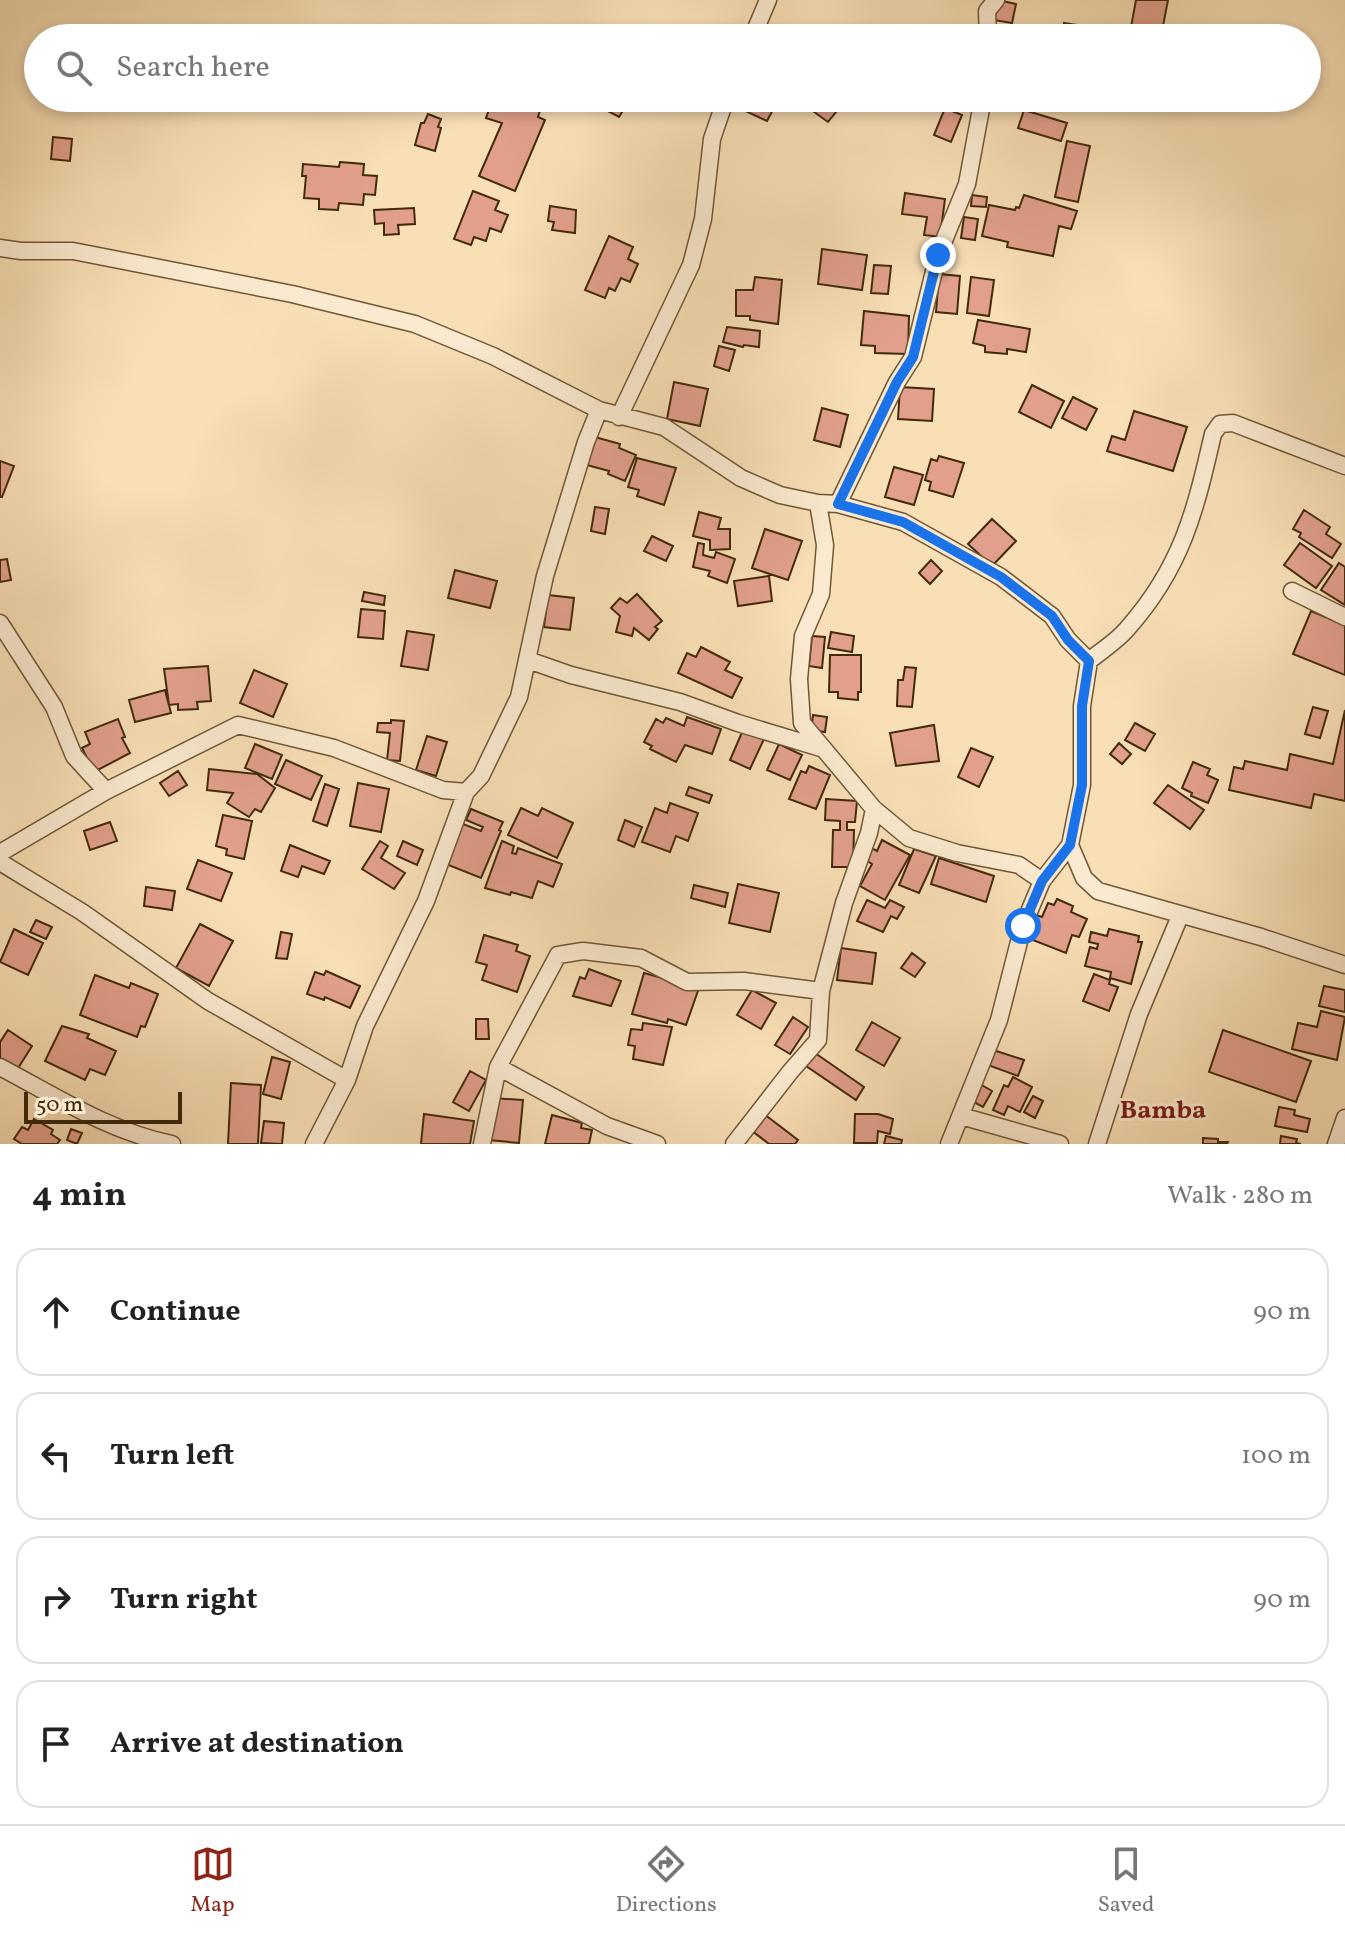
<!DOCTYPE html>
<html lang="en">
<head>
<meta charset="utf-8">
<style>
  body { margin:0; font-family:Vollkorn,serif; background:#f6f6f6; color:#222 }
  .scale { position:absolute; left:24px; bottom:20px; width:158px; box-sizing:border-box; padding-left:8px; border:4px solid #432a0b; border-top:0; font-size:22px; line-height:28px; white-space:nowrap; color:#432a0b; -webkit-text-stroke:6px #fbead0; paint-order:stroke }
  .stop { position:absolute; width:24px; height:24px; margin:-18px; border:6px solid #1a73e8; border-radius:50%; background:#fff }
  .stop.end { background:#1a73e8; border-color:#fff; box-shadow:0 2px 8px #0008 }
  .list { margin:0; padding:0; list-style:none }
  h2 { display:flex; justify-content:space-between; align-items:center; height:104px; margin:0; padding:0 32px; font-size:34px }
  h2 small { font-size:26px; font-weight:400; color:#767676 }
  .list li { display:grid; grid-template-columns:52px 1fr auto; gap:24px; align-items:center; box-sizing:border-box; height:128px; margin:0 16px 16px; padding:0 16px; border:2px solid #e0e0e0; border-radius:24px }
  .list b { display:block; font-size:30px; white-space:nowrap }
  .list em { font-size:26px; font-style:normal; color:#767676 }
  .icon { flex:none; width:44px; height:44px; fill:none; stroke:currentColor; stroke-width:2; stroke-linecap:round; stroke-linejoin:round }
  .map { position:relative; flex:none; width:1345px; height:1144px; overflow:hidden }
  .search { position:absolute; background:#fff; box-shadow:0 4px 12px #0003; left:24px; right:24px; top:24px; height:88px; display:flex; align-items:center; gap:20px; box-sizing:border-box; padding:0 28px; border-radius:44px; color:#767676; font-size:30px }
  .sheet { height:680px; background:#fff }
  nav { display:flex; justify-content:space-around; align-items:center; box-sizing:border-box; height:112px; border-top:2px solid #e0e0e0; background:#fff; font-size:22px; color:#767676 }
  nav a { display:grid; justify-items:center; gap:4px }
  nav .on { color:#8f2418 }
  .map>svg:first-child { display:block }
  .building { fill:#e2a08c; stroke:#432a0b; stroke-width:2 }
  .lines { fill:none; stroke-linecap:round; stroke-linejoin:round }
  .minor-casing { stroke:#705736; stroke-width:19 }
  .minor { stroke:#fbead0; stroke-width:16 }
  .route { stroke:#1a73e8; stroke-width:10 }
  .labels { text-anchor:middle; stroke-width:6; stroke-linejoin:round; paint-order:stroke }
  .quarter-label { font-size:26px; font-weight:bold; fill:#7a1f14; stroke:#fbead0 }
</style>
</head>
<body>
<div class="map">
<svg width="1345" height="1144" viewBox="0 0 1345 1144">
  <rect width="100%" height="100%" fill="#f9dfb6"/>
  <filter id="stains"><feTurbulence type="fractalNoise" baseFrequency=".0025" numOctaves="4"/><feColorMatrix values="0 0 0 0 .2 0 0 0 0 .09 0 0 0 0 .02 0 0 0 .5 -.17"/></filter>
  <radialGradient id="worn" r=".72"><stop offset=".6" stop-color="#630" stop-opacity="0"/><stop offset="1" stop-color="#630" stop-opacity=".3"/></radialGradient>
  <path class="building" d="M998,0l18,4 -4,19 -18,-3z
    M1136,0h32l-5,26 63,12h-97z
    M1064,23l27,4 -1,11h-28z
    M904,27l22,11h-28z
    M805,30l17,8h-21z
    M493,98h22l26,9 -3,10 7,3 -30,71 -36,-15 23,-53 -16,-5z
    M613,98l15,4 -9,15 -13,-7z
    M734,98h49l-2,6 -4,-2 -10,19 -32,-15 2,-3 -4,-2z
    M795,98h36l10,8 -13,16z
    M999,98h23l-1,5z
    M945,108l17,7 -11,27 -17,-7z
    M1024,110l43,13 -6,18 -43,-13z
    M428,114l13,5 -3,8 3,1 -6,23 -20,-6 6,-22h3z
    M53,137l19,2 -2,22 -19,-2z
    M1067,141l23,5 -12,56 -23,-5z
    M340,162l24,2 -1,11 14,1 -2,19 -11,-1 -1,11 -24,-2 -1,7 -19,-1v-10l-15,-1 2,-22h-4l1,-12 36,3z
    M473,191l26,10 -4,9 13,5 -7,17 -11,-4 -4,13 -12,-4 -3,8 -17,-6z
    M905,193l40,6 -5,38 -16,-2 3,-18 -25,-3z
    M972,195l15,2 -1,10 -15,-1z
    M1024,195l53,16 -6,18 -12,-3 -6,30 -46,-9 1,-5 -26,-6 7,-31 26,5 1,-3 3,1z
    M550,206l26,4 -1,23 -23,-3 2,-8 -6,-1z
    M414,208l1,16 -17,1 1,9 -15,1v-12l-9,1 -1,-14z
    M964,217l14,2 -3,21 -14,-2z
    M609,236l24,11 -5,12 10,5 -8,18 -9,-4 -6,13 -6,-3 -4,10 -20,-8z
    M822,249l45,6 -5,35 -44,-6z
    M874,265l17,1 -3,28 -17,-1z
    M939,274l21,2 -3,38 -21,-2z
    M755,277l27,3 -4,44 -28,-4v-4h-14v-26h17z
    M971,277l23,3 -5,36 -22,-3z
    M864,311l45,5 -1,38 -33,-1v-7l-14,-1z
    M978,320l52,9 -4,23 -19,-3v5l-22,-2v-6l-12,-3z
    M727,327l33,4 -1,16 -15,-2 -1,2 -20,-5z
    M719,346l16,4 -6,21 -15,-5z
    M674,382l34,7 -8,37 -33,-7z
    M1032,385l32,16 -13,27 -32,-16z
    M900,387l34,2 -2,32 -34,-2z
    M1073,397l24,12 -11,21 -24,-12z
    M822,408l26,7 -8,32 -26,-7z
    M1134,411l53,16 -14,44 -66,-20 5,-15 13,4z
    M595,437l25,7 -1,4 17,7 -11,26 -17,-7 1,-3 -22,-6z
    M939,456l25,7 -11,34 -24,-7 2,-8 -6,-2 6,-21 6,2z
    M637,458l39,10 -12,37 -27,-9 2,-6 -11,-3z
    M0,461l14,5 -12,31h-2z
    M894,467l29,8 -9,30 -29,-8z
    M595,507l14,2 -4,25 -14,-3z
    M1304,510l26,17 -4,7 15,10 -9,14 -33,-21 2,-4 -8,-4z
    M699,512l22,6 -3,11h12v20l-20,1v-10l-17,-4z
    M992,519l24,22 -24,25 -24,-22z
    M765,529l37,12 -14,39 -36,-12z
    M652,536l21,10 -7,15 -22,-10z
    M698,543l6,1 -1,11 11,3 2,-6 19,7 -8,24 -19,-7 2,-5 -17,-4z
    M1300,543l32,23 -16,22 -32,-23z
    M7,559l4,21 -11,2v-22z
    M931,560l11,11 -12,13 -11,-11z
    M1339,563l6,4v38l-24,-15z
    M455,570l42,11 -7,27 -42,-10z
    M769,576l3,25 -34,5 -4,-25z
    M364,592l21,4 -1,9 -22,-4z
    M637,594l25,27 -7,6 3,2 -9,11 -15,-12 -2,8 -16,-4 4,-16 -9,-8 9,-10 7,5z
    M548,595l26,3 -4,32 -26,-3z
    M361,609l24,2 -2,28 -25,-2z
    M1311,611l34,14v50l-52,-21z
    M407,631l27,4 -6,35 -27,-4z
    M831,632l23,4 -2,16 -24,-4z
    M812,636l13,1 -3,31 -13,-2z
    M701,647l29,15 -5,8 17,8 -10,20 -54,-25 9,-20 9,4z
    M830,655h31v37h-3v8l-20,-2v-6h-9z
    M208,666l3,35 -14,1 1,7 -20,1v-6l-9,1 -5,-36z
    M905,667l11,1 -4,39 -15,-1 1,-26h5z
    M254,670l33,14 -14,33 -33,-14z
    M165,690l6,23 -36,9 -6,-22z
    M1313,707l15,4 -8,27 -15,-4z
    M1345,710v91l-31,-7 -3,14 -82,-18 5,-23 9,2 2,-8 42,9 3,-16 43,10z
    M813,715l14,2 -2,15 -14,-2z
    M687,717l34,12 -9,25 -27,-9 -9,17 -26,-13 2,-3 -8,-4 12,-23 7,4 3,-5 18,8z
    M118,719l7,18 -3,1 8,15 -36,19 -12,-24 8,-4 -5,-12z
    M391,720l13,1 -4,40 -13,-1 3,-27 -13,-1 1,-9h13z
    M1135,723l20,11 -10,17 -20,-11z
    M934,725l5,36 -43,5 -6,-33z
    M743,730l21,9 -14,30 -20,-9z
    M427,736l20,6 -11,34 -20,-6z
    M1119,743l12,11 -9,10 -12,-10z
    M255,744l27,11 -10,24 -27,-11z
    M779,744l23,11 -12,25 -23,-10z
    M971,748l22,9 -14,30 -21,-10z
    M286,760l36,16 -11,24 -36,-16z
    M1193,762l17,7 -3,6 11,5 -10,23 -17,-7 1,-3 -10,-5z
    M809,766l21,9 -14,34 -27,-10 12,-28 5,2z
    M209,769l48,5 18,14 -14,24 -6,-3 -6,8 -22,-14 6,-10 -26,-3z
    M178,771l9,14 -18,11 -9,-13z
    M358,783l31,6 -8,43 -31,-6z
    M325,784l14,5 -12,37 -14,-5z
    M1168,785l36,25 -14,19 -36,-26z
    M689,787l23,8 -3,8 -23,-8z
    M826,799l31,2 -2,21h-8v8h7l-1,37h-21l1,-37h7v-9l-15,-1z
    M670,803l28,10 -10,28 -12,-5 -6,16 -28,-10 13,-34 12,5z
    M521,808l17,8 4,-8 31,15 -16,35 -49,-23z
    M471,809l32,13 -4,8 2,1 -20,47 -35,-14 17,-40 18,7 2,-4 -17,-7z
    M223,815l29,6 -8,38 -18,-4 1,-6 -11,-3z
    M625,820l17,7 -8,20 -16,-7z
    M110,822l7,19 -27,9 -6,-19z
    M882,840l28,15 -25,45 -25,-14 12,-22 -8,-5 6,-12 7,4z
    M380,841l8,5 -7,12 24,15 -11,16 -32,-20z
    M403,841l20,9 -6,15 -20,-9z
    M502,841l12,5 -2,7 4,1 2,-6 44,16 -9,23 -15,-6 -6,17 -21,-6 -1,3 -25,-7z
    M290,845l40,16 -6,13 -22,-8 -4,11 -17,-6z
    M914,849l22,7 -17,37 -20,-8z
    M939,858l55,18 -8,26 -55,-18z
    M198,860l34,13 -11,28 -34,-12z
    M738,884l41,9 -9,39 -41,-9z
    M694,885l34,8 -3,14 -34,-9z
    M146,887l29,4 -3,19 -28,-4z
    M1057,899l16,7 -2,6 16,7 -8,18 -7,-2 -6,18 -41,-16 8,-23 9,3 6,-14 6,2z
    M867,900l18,8 5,-8 14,7 -7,12 -6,-3 -8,16 -26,-11z
    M36,920l16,7 -6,12 -16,-7z
    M200,924l33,17 -24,45 -33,-18z
    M14,929l29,14 -15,32 -28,-13z
    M1109,929l30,7 -1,6h4l-11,42 -21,-6 1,-6 -26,-6 5,-19 7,2 1,-5 -9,-2 2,-10 16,4z
    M281,932l11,2 -5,25 -11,-1z
    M484,935l34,10 -2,6 14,5 -13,36 -35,-12 5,-15 -11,-3z
    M841,948l35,5 -4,31 -35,-4z
    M912,953l13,10 -10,14 -14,-9z
    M589,969l32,12 -10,25 -38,-10 7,-19 5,2z
    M326,971l34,15 -10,22 -25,-11 -1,3 -17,-6 8,-22 9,3z
    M644,973l55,15 -13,37 -18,-6 -1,4 -35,-9z
    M1094,974l16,6 -1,4 9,3 -9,24 -26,-10z
    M95,975l34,13 2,-5 27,11 -13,33 -4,-1 -4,11 -57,-22z
    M1324,986l21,4v22l-26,-6z
    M752,990l24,13 -15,26 -24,-14z
    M1321,1011l24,6 -8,43 -45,-11 6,-26 19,4z
    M793,1017l15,10 -18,27 -15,-9z
    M476,1019h12l1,20h-13z
    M872,1022l28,16 -16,28 -28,-16z
    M643,1023l29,4 -9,38 -30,-6 2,-13 -7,-1 3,-16 11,1z
    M62,1026l27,8 -2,4 29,13 -11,24 -15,-6 -5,11 -40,-19z
    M8,1030l24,16 -17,27 -15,-9v-22z
    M1223,1030l88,31 -15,41 -87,-30z
    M990,1049l34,11 -6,16 -33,-12z
    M815,1053l49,34 -8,13 -50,-34z
    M272,1057l18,5 -9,37 -18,-5z
    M470,1071l16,9 -17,31 -16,-9z
    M1013,1077l19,10 -12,25 -12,-6 -4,9 -11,-5 11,-25 4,2z
    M231,1083l30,2 -3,59h-30z
    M980,1084l12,7 -9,16 -11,-6z
    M1033,1096l10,5 -8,17 -11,-6z
    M493,1098l30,2 -4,43 -30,-3z
    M1279,1107l16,3 -1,5 16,4 -3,13 -32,-6z
    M424,1114l50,7 -4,23h-49z
    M764,1114l34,26 -3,4h-26l-18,-14z
    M855,1114h23l15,5 -3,15 -12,-3 -1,12h-23z
    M552,1115l30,8 -1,5 11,2 -3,14h-44z
    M34,1119l19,11 -2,4 9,6 -3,4h-35l-8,-5 8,-12 6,3z
    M264,1121l20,2 -2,21 -21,-1z
    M71,1129l11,4 -5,11 -10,-4z
    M886,1136l16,4 -1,4h-17z
    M1281,1136l16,3 -1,4 5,1h-21z
    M1203,1138l15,1v3h10l-1,2h-24z"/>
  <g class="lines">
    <defs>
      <path id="minor" d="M752,38l16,-38
        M988,38l-1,-27 9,-11
        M0,248l21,3h52l219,43 123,30 78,32 106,54 65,17 77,51 39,17 38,8 20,1 65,18 98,55 51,39 16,24 21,21 -7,45v79l-12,60 14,33 14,13 163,46 84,28
        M619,417l72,-152 12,-46 9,-80 14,-41
        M818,503l7,42 -4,49 -18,42 -4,43 3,44 72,86 35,29 48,15 62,12 23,16
        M838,504l59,-122 16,-25 25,-102 29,-71 16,-86
        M1292,591l53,26
        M0,623l54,84 20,49 32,35
        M528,660l43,15 109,27 58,21 86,26
        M1089,661c12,-10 28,-20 38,-32 55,-62 68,-117 86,-195l7,-10 13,-1 112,43
        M0,853l106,-62 132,-66 96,23 109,42 23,2 15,-16 38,-79 26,-121 41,-134 13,-32
        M0,862l82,50 126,89 139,79
        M0,1067c55,29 110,65 172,77
        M498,1067l109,59 50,18
        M961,1116l99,28
        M314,1144l33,-64 18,-54 61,-125 40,-109
        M482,1144l16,-77 60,-112 25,-4 58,7 46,24 57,-1 77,10
        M734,1144l56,-72 28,-32 3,-49 23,-88 25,-70 5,-24
        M949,1144l50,-124 24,-94 19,-45 28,-36
        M1097,1144l42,-130 41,-98
        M1336,1144l9,-26"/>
    </defs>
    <use href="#minor" class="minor-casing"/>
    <use href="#minor" class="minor"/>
  </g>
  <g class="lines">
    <path class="route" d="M938,255l-25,102 -16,25 -59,122 65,18 98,55 51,39 16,24 21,21 -7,45v79l-12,60 -28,36 -19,45"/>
  </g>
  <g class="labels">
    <g class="quarter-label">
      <text x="1163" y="1118">Bamba</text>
    </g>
  </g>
  <rect width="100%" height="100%" filter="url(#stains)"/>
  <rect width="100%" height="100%" fill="url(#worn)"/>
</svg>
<div class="scale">50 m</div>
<div class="stop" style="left:1023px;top:926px"></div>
<div class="stop end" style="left:938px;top:255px"></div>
<div class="search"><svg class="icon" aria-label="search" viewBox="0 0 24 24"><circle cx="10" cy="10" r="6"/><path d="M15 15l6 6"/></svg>Search here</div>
</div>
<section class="sheet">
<h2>4 min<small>Walk · 280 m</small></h2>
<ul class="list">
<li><svg class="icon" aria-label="ahead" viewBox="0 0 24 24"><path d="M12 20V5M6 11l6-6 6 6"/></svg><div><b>Continue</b></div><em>90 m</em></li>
<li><svg class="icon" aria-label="left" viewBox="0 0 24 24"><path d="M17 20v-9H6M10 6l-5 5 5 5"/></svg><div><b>Turn left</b></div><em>100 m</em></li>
<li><svg class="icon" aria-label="right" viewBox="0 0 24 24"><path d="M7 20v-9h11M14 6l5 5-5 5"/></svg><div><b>Turn right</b></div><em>90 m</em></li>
<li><svg class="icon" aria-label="arrive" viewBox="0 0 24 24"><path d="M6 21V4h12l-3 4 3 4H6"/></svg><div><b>Arrive at destination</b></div></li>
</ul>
</section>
<nav>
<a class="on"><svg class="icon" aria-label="map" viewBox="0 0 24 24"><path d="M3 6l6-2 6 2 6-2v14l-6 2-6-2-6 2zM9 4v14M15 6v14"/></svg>Map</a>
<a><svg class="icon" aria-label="directions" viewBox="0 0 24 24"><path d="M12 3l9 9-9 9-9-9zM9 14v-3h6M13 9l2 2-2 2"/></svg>Directions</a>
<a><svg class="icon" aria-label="saved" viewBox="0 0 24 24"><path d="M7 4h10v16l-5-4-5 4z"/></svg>Saved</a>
</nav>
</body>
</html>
